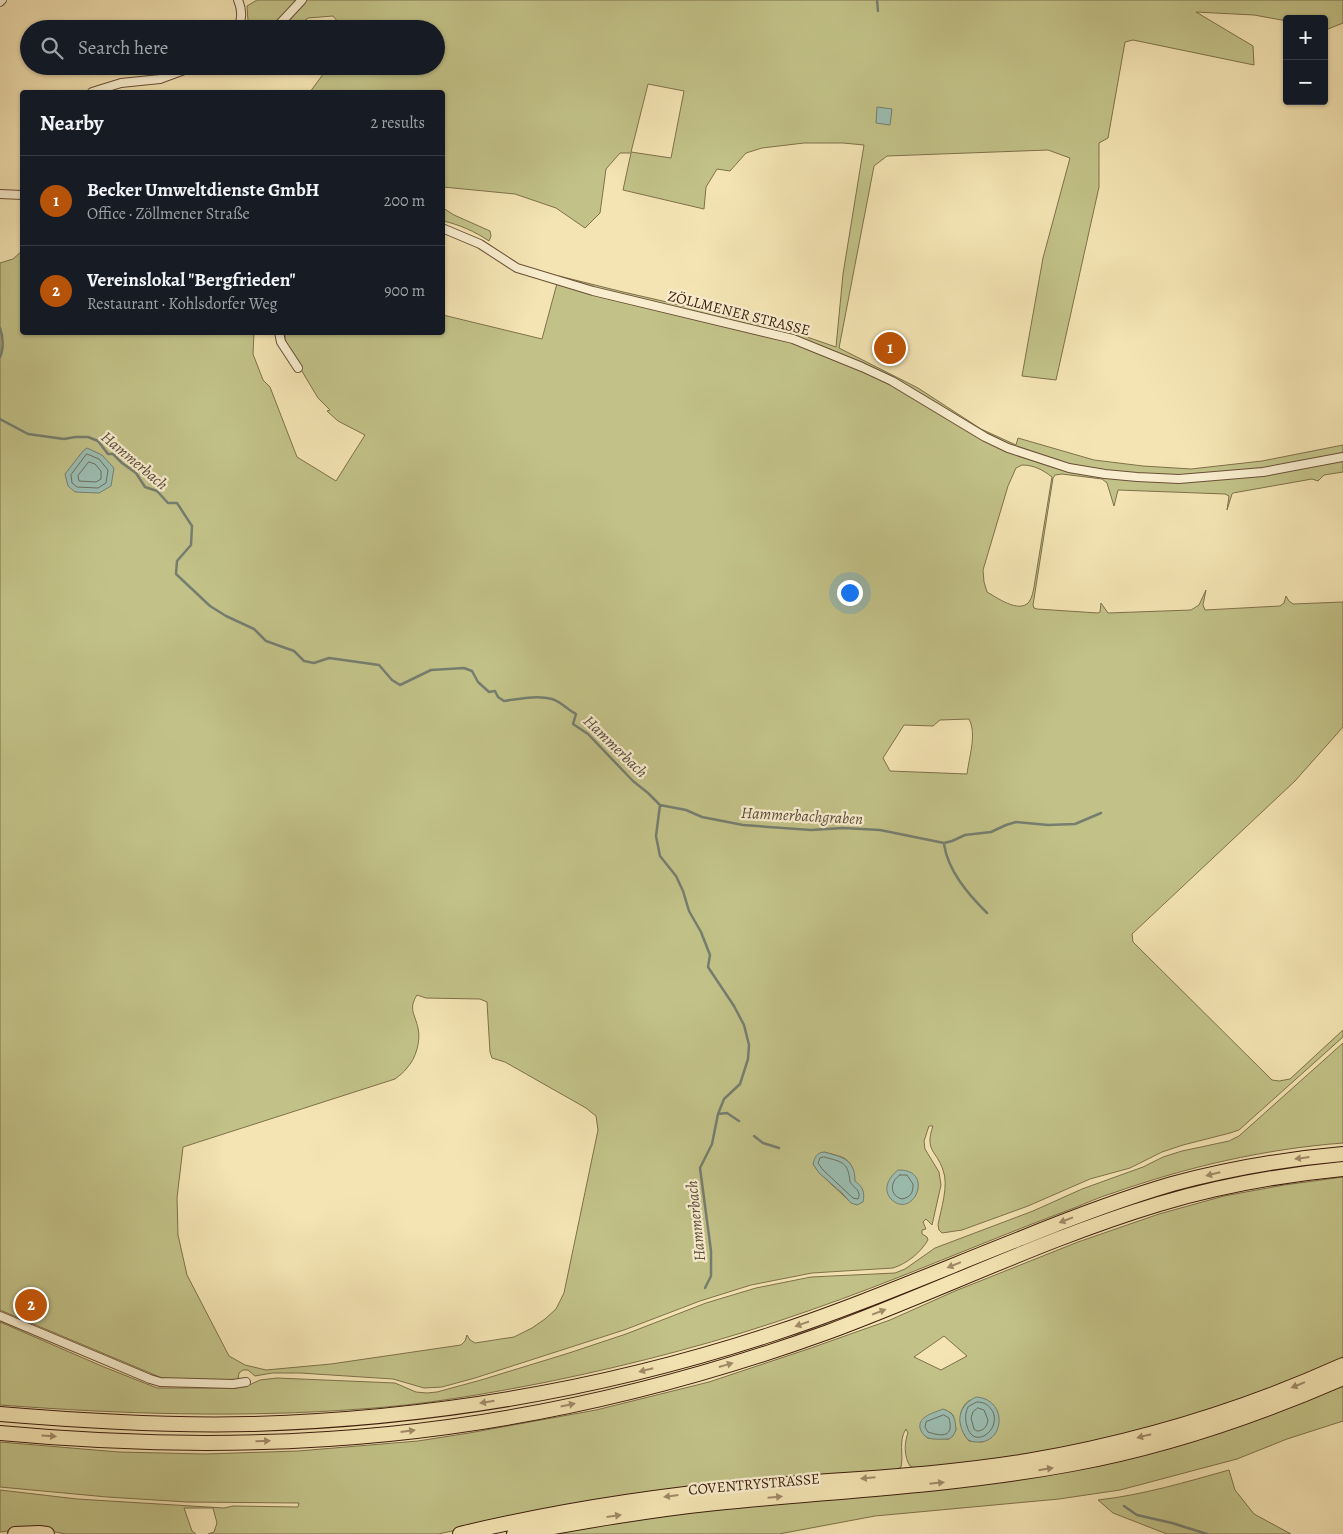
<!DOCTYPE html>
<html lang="en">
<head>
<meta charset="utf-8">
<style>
  body { margin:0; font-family:Alegreya,serif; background:#20242c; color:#f1f3f6 }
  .controls { position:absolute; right:15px; top:15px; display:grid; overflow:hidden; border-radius:5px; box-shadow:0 1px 4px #0004 }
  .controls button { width:45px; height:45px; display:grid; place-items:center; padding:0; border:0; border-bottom:1px solid #363941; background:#171b24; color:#f1f3f6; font:25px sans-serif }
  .you { position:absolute; left:849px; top:592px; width:18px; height:18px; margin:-12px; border:4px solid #fff; border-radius:50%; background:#1a73e8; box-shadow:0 0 0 8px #1a73e833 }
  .badge { display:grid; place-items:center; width:32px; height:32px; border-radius:50%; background:#b45309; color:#fff; font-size:16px; font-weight:700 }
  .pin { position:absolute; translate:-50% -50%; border:2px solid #fff; box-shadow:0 1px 5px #0006 }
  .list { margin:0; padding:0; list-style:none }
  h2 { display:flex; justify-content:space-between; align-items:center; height:65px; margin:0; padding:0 20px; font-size:21px }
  h2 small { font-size:16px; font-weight:400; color:#9ea1a6 }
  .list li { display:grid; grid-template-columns:32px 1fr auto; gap:15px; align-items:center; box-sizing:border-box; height:90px; padding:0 20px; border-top:1px solid #363941 }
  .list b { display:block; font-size:19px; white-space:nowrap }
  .list p { margin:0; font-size:16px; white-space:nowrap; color:#9ea1a6 }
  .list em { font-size:16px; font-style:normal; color:#9ea1a6 }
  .icon { flex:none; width:28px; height:28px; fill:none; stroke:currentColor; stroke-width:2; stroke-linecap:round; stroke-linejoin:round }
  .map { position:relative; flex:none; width:1343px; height:1534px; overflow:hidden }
  .search { position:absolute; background:#171b24; box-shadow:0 1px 4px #0004; left:20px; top:20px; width:425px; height:55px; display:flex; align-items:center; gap:12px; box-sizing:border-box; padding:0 18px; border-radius:28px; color:#9ea1a6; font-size:19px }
  .panel { position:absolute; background:#171b24; box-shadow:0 1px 4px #0004; left:20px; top:90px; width:425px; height:245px; border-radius:5px }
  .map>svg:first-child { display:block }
  .green { fill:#c2c288; stroke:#7f704a; fill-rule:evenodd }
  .water { fill:#9cbeb2; stroke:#767e70 }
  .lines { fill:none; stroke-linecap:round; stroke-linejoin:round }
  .shore { stroke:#6c6e5f; stroke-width:1 }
  .stream { stroke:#767e70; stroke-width:2.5 }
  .street-casing { stroke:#6a4f36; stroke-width:10 }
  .highway-casing { stroke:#3c1d0c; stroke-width:16 }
  .street { stroke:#f8edce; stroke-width:8 }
  .highway { stroke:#f4e4b3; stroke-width:14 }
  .oneway { fill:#a18a68 }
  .labels { text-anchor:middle; stroke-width:4.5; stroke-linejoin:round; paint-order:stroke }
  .street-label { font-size:15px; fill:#3c1d0c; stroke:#f8edce }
  .water-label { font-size:16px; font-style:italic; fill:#594d3e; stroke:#f8edce }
</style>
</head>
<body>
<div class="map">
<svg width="1343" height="1534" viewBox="0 0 1343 1534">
  <rect width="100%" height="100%" fill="#f4e4b3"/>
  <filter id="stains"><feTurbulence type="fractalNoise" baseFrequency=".004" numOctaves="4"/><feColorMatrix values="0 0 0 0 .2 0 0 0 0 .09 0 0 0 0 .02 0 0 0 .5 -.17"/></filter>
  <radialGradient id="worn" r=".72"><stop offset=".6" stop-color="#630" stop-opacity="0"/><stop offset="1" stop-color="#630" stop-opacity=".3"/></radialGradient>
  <path class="green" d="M257,0h1086v23l-15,6 -4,-1v-9h-37v2l-33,-6 -58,-3 57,34 1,19 -121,-25 -8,2 -17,96 -9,5v44l-43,193 -34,-4 21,-118 27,-100 -22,-8 -161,6 -13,10 -35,182 79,40 63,41 35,16 2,-7 76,22 49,6 48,3 71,-8 81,-16v27l-19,3 -6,6 -6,-2 -79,14 -1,1 -5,16 2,-14 -4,-2 -107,-4 -4,16 -7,-23 -5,-4 -40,-5 -7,1 -2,3 -20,127 1,3 3,1 61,4 2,-1 1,-9 7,10 83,-3 8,-5 7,-15 -3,15 2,5 75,-4 4,-3 2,-7 3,5 4,3 50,-2v125l-48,54 -163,153 1,8 139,138 7,1 11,-2 53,-49v7l-104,93 -9,3 -47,12 -21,7 -32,16 -40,11 -62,27 -66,24 -20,3 -3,-3 -1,-5c3,-16 11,-40 5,-55 -6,-19 -19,-19 -10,-44h-4l-5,15 1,8 14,23 2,13 -9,40 -6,-6 -3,3 3,7 -4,1v4l5,3 1,3c-8,13 -20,23 -35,28l-81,5 -61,12 -51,16 -76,29 -149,48 -33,9 -18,1 -31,-9 -93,-6h-28l-17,3 -7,-6h-5l-4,3 -1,6 -3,4 -73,-5 -162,-68v-1047l13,-4 9,-8v81l232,1 -1,21 10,26 7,7 27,70 39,24 29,-46 -27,-14 -11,-10 3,-1 -12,-12 -33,-55v-10l157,-1 1,-17 99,24 17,-63 60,15 165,38 52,18 7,-73 21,-129 -21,-2h-39l-42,5 -16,5 -16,18 -13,-2 -11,18 -2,22 -81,-19 8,-37h-11l-14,16 -6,44 -15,15 -29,-20 -41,-14 -72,-7 -1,-95h-132l19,-26h107v-37h-92l-11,-13 -25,2 -14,11h-50l4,-8 -1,-15zM648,84l36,7 -13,67 -40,-6zM1022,465c12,0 21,5 30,12l-18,110c-1,5 -2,11 -5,15 -10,12 -33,-5 -42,-10l-3,-10 -1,-12 25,-84 8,-18zM969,719c8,15 0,38 -2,55l-77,-3 -7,-13 21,-33 29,1 7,-6zM417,995l9,3 54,1 7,3 3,50 2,6 13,4 81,46 10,8 2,14 -34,163 -8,16 -11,10 -13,9 -18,9 -39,6 -5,-3 -3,-5 -2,6 -4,4 -130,19 -65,6 -21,-5 -16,-9 -42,-81 -9,-40 -1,-37 6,-51 212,-68c4,-3 9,-7 12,-11 9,-10 14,-27 11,-40 -3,-14 -10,-19 -1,-33zM824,1152c6,2 14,3 20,6 15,9 9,31 7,45 -13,-14 -28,-24 -38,-39z
    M443,208l11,7 36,16 1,5 -2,5c-13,-9 -31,-17 -46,-20z
    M1343,1043v100c-79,6 -156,24 -230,50 -14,4 -26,10 -39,15 -89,33 -176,72 -266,103 -85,30 -173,53 -261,71 -61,12 -124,23 -186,27 -120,9 -241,5 -361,-4v-83l104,45 53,21h79l11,-2 13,-6 17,-2 118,5 21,9 11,1 10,-1 44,-12 88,-27 57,-19 80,-31 50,-15 55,-11 84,-4 10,-4 30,-21 98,-37 49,-22 61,-22 20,-10 19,-6 47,-10 10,-5z
    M1343,1177v184l-127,49 -82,23 -110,24 -107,12 -7,-3c-6,-9 -6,-23 -2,-33l-2,-4c-8,12 -2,25 -5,38l-7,4 -399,51 -57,12h-230l6,-2 3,-9 -4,-15h-29l8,23 4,3h-130l-26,-5 -25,1 -15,2v-42l77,9 147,9 9,-2 65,1 1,-4 -112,-1 -80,-5 -107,-10v-45l119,10 86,2 93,-3 120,-10 51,-8 127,-23 113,-28 102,-34 79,-28 65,-29 123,-49 81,-28 65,-18 60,-11zM944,1336l23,20 -26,14 -27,-13zM970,1400l13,42 -14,-1c-10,-12 -13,-32 1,-41zM950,1412l3,3 3,15 -7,9 -21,-1 -3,-2z
    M1343,1383v38l-56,18 -50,20 -117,31 -61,9 -184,17 -96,18h-235l151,-24 269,-25z
    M1229,1470l6,20 19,24 37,20h-124l-54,-21 -15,-13c45,-5 88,-18 131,-30z"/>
  <path class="water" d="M877,107l15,2 -2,16 -14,-2z
    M87,448l15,7 12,13 -3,18 -12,7 -24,-1 -7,-6 -3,-12 18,-23z
    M824,1152c18,5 31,7 31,29 8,6 10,11 8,21l-6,3 -6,-2 -9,-10 -23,-20 -6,-9c2,-7 3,-11 11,-12z
    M898,1170c38,-1 15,51 -7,29 -9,-10 -2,-22 7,-29z
    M976,1397c32,2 29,46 2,45 -6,0 -10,-1 -13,-6 -10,-17 -5,-31 11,-39z
    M943,1409c12,4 12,10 13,21l-3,6 -4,3c-6,0 -15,1 -21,-1 -4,-2 -7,-6 -8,-10 -2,-12 14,-15 23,-19z"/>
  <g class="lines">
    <path class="shore" d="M87,454l12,5 9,11 -2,13 -8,5 -21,-1 -5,-4 -1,-8z
      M89,462l6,2 6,7v8l-5,3 -17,-1 -1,-5z
      M824,1157c19,5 24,5 26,25 4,6 12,9 8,17l-5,-1 -30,-28 -5,-7 2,-5z
      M900,1175h7l6,9c0,9 -2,13 -11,15 -12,-3 -13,-17 -2,-24z
      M977,1402c8,0 12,3 16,10 8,19 -20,38 -26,14 -2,-7 -2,-12 1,-19z
      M978,1408l6,2 4,10c-1,6 -4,11 -11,11l-3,-2 -3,-11 2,-6z
      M944,1415l5,3c5,19 -6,19 -21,14l-3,-5 1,-5z"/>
    <path class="stream" d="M877,0l1,11
      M0,328c3,8 4,21 0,29
      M0,419l28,15 36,5 11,-2h13l10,4 10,13h5l9,9 14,10 9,14 12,4 11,12h9l15,23 -1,19 -14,16 -1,13 34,32 16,10 28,13 12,12 28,10 10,10 10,2 15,-5 50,7 13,15 8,5 31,-15 33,-2 8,3 6,11 11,10 6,-1 3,6 6,4c15,-2 33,-6 48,-2 8,2 16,11 24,15l-3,10 15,10 45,47 15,12 12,12 -4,31 4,20 16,20 7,15 6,20 12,21 9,23 -2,12 26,39 10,19 5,20 -1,14 -8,25 -16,15 -6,15 -6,30 -12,24 11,83v25l-6,12
      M660,805l26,5 16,7 41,8 68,5 32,-2 37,2 64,13 8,-2 13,-6 26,-3 15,-7 10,-3 32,3 27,-1 26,-11
      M944,844c4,27 24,50 43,69
      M718,1114l9,-1 12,8
      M754,1136l9,7 16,5
      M1124,1506l13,9 35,8 35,11"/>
    <defs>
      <path id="street" d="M0,2l2,-2
        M238,29c4,-9 4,-20 0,-29
        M275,29l27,-29
        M92,92l29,-9 39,-4 35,-13
        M0,194l22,1
        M442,228l38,16 37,24 76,23 200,48 69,28 30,14 93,56 23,11 61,20 36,6 32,3 42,2 84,-7 80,-15
        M279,332l2,10 17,26
        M0,1316l150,63 10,3 73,2 13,-2"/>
      <path id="highway" d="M0,1414c83,7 167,12 250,10 176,-5 351,-34 519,-89 86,-28 169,-64 253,-97 49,-20 99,-39 150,-54 56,-15 113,-25 171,-30
        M0,1433c129,12 260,14 389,1 149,-15 298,-51 439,-102 111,-41 218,-94 331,-128 60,-18 122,-29 184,-35
        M15,1534l24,-1 8,1
        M460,1534c96,-23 193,-38 291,-47 92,-8 185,-11 276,-26 110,-19 214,-50 316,-96
        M514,1534c67,-12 134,-24 202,-31 118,-12 238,-17 356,-39 93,-17 184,-48 271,-86"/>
    </defs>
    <use href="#street" class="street-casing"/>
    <use href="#highway" class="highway-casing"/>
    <use href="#street" class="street"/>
    <use href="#highway" class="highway"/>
  </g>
  <defs><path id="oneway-solid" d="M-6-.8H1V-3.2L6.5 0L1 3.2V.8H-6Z" transform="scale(1.25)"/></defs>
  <g class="oneway">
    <use href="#oneway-solid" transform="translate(1302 1158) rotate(173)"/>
    <use href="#oneway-solid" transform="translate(1213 1174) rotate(166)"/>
    <use href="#oneway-solid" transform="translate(1066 1220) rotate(159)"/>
    <use href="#oneway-solid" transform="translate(954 1265) rotate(158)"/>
    <use href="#oneway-solid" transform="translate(879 1312) rotate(-21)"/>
    <use href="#oneway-solid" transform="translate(802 1324) rotate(161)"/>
    <use href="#oneway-solid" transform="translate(726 1365) rotate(-16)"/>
    <use href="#oneway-solid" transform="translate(646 1370) rotate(166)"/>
    <use href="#oneway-solid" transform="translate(1298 1385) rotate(158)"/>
    <use href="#oneway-solid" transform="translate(487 1402) rotate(171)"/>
    <use href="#oneway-solid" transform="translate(568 1405) rotate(-12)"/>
    <use href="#oneway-solid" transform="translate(408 1431) rotate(-7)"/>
    <use href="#oneway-solid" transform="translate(49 1436) rotate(4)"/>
    <use href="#oneway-solid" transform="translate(1144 1436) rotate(166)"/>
    <use href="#oneway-solid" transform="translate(263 1441) rotate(-2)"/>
    <use href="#oneway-solid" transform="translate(1046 1469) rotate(-9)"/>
    <use href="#oneway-solid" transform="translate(868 1478) rotate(175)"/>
    <use href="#oneway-solid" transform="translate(937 1483) rotate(-6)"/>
    <use href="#oneway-solid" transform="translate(671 1496) rotate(173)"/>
    <use href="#oneway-solid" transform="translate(775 1497) rotate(-5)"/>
    <use href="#oneway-solid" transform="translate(614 1516) rotate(-8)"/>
  </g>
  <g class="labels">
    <g class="street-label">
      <text transform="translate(739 313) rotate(14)" y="5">ZÖLLMENER STRASSE</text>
      <text transform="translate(754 1484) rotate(-5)" y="5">COVENTRYSTRASSE</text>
    </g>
    <g class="water-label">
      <text transform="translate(135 460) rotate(40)" y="6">Hammerbach</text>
      <text transform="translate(616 746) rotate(44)" y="6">Hammerbach</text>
      <text transform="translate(802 815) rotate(3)" y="6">Hammerbachgraben</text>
      <text transform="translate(695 1221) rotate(-96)" y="6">Hammerbach</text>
    </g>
  </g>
  <rect width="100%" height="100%" filter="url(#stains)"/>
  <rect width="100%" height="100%" fill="url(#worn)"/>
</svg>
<div class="controls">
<button>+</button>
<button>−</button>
</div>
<div class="you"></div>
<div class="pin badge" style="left:890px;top:348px">1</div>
<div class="pin badge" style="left:31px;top:1305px">2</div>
<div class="search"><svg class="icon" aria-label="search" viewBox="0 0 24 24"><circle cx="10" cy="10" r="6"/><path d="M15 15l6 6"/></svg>Search here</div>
<section class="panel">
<h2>Nearby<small>2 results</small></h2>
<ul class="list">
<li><span class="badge">1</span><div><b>Becker Umweltdienste GmbH</b><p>Office · Zöllmener Straße</p></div><em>200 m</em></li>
<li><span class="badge">2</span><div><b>Vereinslokal &quot;Bergfrieden&quot;</b><p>Restaurant · Kohlsdorfer Weg</p></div><em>900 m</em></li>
</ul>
</section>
</div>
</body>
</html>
